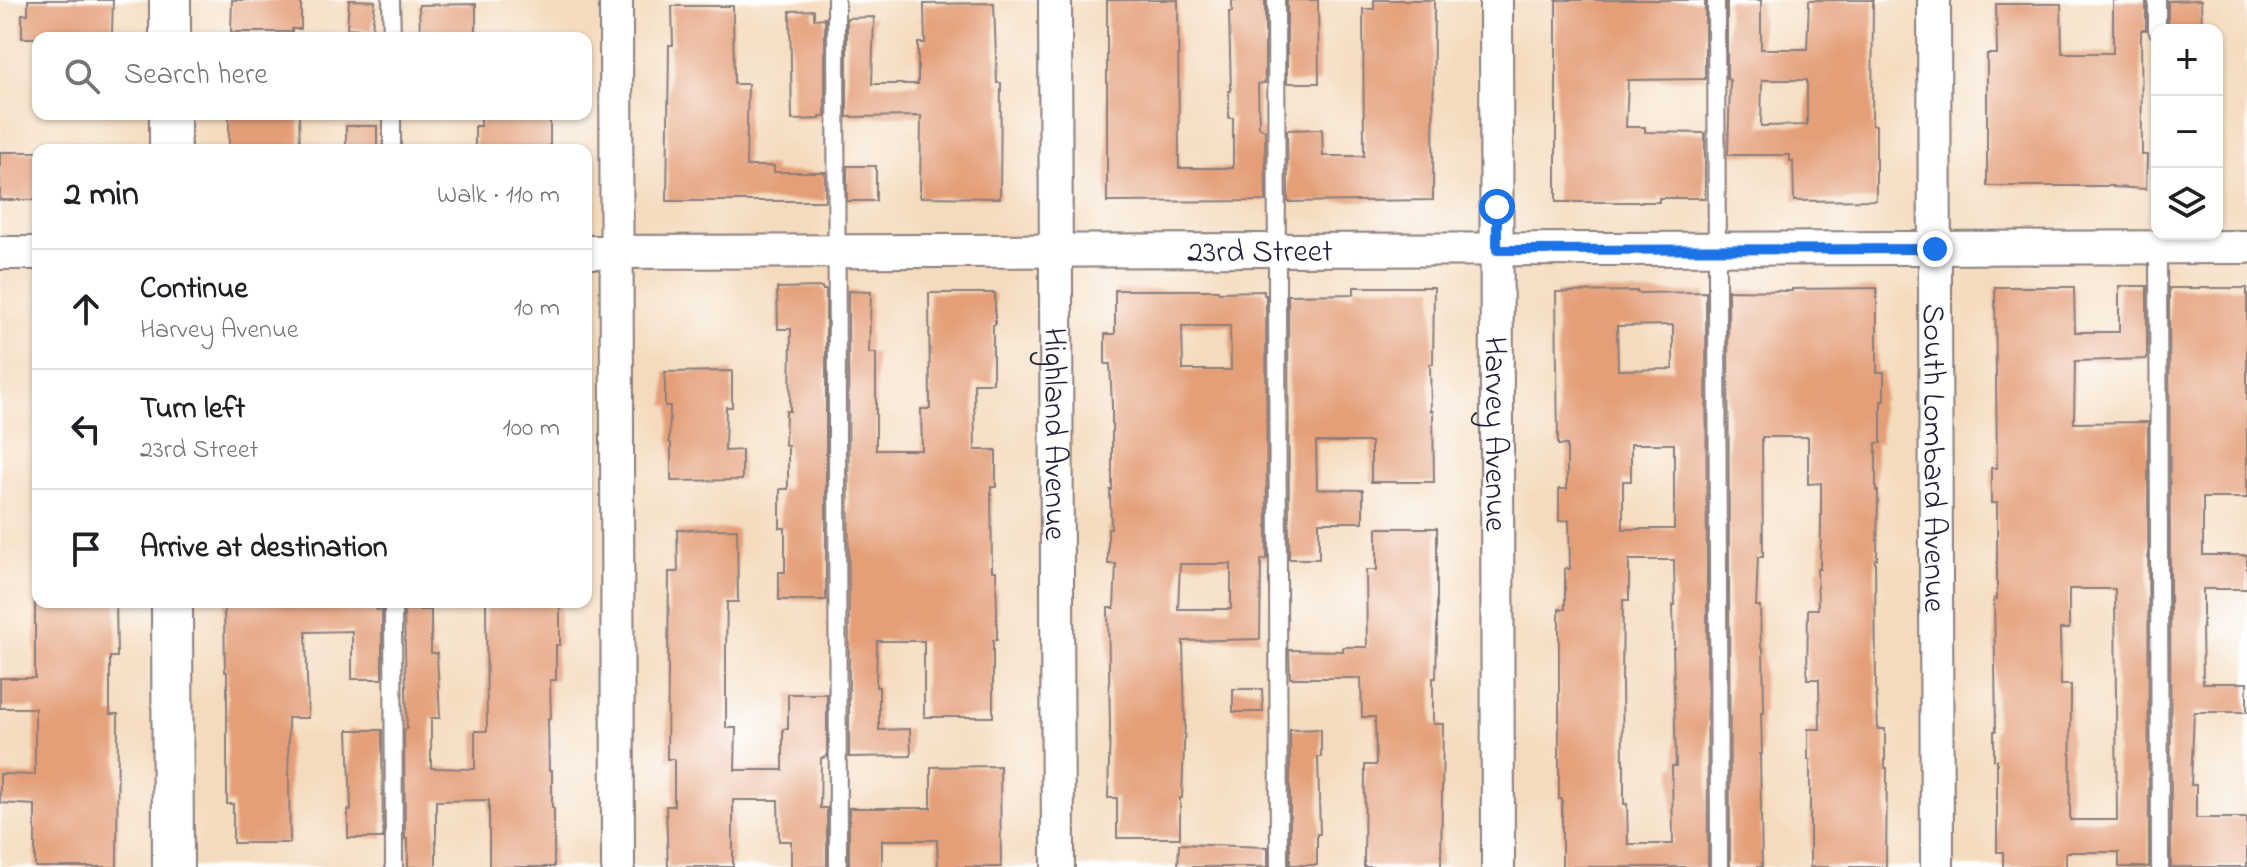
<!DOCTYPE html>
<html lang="en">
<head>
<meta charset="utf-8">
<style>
  body { margin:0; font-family:"Indie Flower",sans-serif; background:#f6f6f6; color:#202124 }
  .controls { position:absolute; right:24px; top:24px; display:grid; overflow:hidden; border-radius:16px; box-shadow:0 2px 6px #0004 }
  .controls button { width:72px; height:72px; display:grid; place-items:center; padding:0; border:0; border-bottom:2px solid #e0e0e0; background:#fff; color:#202124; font:40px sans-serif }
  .stop { position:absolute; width:24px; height:24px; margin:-18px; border:6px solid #1a73e8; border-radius:50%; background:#fff }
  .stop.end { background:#1a73e8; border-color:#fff; box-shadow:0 2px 8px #0008 }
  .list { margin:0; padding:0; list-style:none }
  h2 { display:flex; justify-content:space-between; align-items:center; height:104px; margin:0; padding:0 32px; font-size:34px }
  h2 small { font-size:26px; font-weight:400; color:#757577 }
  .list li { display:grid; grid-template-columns:52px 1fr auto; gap:24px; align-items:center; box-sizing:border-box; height:120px; padding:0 32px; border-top:2px solid #e0e0e0 }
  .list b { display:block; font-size:30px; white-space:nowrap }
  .list p { margin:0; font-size:26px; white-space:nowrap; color:#757577 }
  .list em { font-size:26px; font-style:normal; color:#757577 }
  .icon { flex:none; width:44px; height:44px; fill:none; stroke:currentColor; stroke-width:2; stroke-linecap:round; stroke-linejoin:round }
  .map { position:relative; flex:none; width:2247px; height:867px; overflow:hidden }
  .search { position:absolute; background:#fff; box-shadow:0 2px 6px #0004; left:32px; top:32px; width:560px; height:88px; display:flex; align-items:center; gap:20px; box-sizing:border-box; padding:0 28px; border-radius:16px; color:#757577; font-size:30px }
  .panel { position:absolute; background:#fff; box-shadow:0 2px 6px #0004; left:32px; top:144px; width:560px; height:464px; border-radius:16px }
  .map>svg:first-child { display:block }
  .building { fill:#e49f78; fill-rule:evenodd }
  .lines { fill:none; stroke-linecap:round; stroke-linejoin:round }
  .service-casing { stroke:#8b7e7c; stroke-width:20 }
  .minor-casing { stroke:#8b7e7c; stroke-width:36 }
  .tertiary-casing { stroke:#8b7e7c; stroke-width:44 }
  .service { stroke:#fff; stroke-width:16 }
  .minor { stroke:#fff; stroke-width:32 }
  .tertiary { stroke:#fff; stroke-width:40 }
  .route { stroke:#1a73e8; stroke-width:10 }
  .labels { text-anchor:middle; stroke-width:8; stroke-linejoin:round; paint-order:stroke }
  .street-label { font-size:32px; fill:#22223b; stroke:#fff }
</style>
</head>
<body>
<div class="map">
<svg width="2247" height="867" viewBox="0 0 2247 867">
  <rect width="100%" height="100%" fill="#fff"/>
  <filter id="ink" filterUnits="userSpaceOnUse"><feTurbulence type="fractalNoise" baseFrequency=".0125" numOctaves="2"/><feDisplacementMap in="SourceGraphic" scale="16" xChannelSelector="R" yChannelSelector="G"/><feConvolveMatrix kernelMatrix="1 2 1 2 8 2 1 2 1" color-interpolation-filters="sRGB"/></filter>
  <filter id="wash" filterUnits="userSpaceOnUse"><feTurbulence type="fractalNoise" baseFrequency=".006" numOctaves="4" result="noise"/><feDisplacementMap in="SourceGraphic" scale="32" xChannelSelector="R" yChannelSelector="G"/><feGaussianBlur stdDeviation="1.8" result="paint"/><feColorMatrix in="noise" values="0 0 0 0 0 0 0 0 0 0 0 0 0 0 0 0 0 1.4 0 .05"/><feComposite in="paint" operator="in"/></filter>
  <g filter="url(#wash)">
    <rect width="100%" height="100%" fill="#f4dbbe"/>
    <g id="blocks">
      <path class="building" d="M28,0h85l-1,33h-10v5h-80v-24h6z
        M232,0h69v29h-9v3h-61z
        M349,0l26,1 -3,29 -25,-2z
        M1107,0h71l1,168h54v-50h-4v-27h2l-2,-79h3v-12h33v83l-7,1 1,43 6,3 1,71 -159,1z
        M1287,0h31l1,83h-32z
        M1374,0h60l-1,200 -145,2 -1,-72 35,-1 1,27h41l-1,-147h11z
        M1556,0h149v79l-77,1 -2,47h19v5l60,1v65h-46v4h-103z
        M1727,0h34v49h46l2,-49h64l-1,125h4v75l-82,1 -1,-40h-3v-6h-62l2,-75 -3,-1zM1762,80h45v45l-46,1z
        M2113,0l33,1v29h-5l1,125h5l-1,34 -33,-2v-1h-126v-132h10l-1,-50h65l1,49h51z
        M2201,0l1,30h-34v-29z
        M994,3l3,80h4l-1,115 -80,-1 1,-81 -74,1v-99l27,-1 -2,67h46v-41h7l-1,-39z
        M476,4v30l-56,1 -1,-30z
        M672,6h61l1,78h14l-2,82h28v6h51v29h-158l2,-156h4z
        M814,10v9l11,-1v99h-5v2l-28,1 -2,-109z
        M229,114h70l1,36h-71z
        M481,114h69v36h-75v-24h6z
        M346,126h31v24h-31z
        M0,152h38v48h-38z
        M847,166h29v35h-29z
        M2119,286h28v73l-72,2 -1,62 74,-1 1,445h-30v-15h-53v15h-63v-15h-6v-92h-3v-29h2l-2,-132h3v-96h-6v-35h6l-2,-181h79l1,45h44zM2069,589h46l2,231h-47l1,-135h-10l-1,-56h9z
        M822,287l1,3h3v310h-47v-28h6v-44h-5v-39h8v-43l-3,-1 1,-34h4l1,-82h-13l-1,-41z
        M1354,287h80l-1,77h-3l1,47h2l1,71h-63v-40h-55l1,47 46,1v32h-44v37h-30l-1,-264 66,-1z
        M1877,288v84h7v29h-3v42h-5v48h2l-1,68h-2l1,127 2,43h7v39h2l-1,99h-76v-107h-2v-31h12l-1,-50h-12l1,-70h10l-1,-40h3l1,-40v-46l-13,1v-47h-46l1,120h-5l-2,49h4l1,42h2l1,65h-3l1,41h-2l2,113h-32l-2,-577 64,1v-2z
        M2169,288h78v210h-44v57h44v34h-44v39h-1l1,55h44v29h-53l-3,73h5v33h51v49h-76z
        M1115,290h103v2l46,-1v4h2l1,264 -6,1 -1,79 -77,2 2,79 -3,78h-2v40h-63v-40h-9l2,-70 -2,-120h6l2,-44h-8v-36h3l-1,-38h2v-84l-2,-42h-5v-30h10zM1182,326h48l1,44h-48zM1180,564h51v45h-53z
        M848,291l23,1 -2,61h7v97h46l-1,-41h9l-1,-116h66v32h-2v58h-19l1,67h21v37h-5l1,84h4l1,40v29h-4v77h-69v-76h-47l-1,46h3v43l31,-1 1,27 -62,1z
        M1637,291v2l69,-1 2,575h-146v-68h-3v-190h6v-40h5l-1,-49 -10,1v-32h8v-44h-9l-2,-153zM1673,325v44l-55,1 -1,-44zM1631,444h43v85h-51v-48h8zM1629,560h45l1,45h-2l1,43h-1l3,118h-4l1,78h-45l-1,-40h-3v-40h-1l-1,-85 1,-79h6z
        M732,371v36h-6l-1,44 17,-1v30l-71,1v-38l-2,-1 1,-36h-5v-34z
        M1377,528h60v111l-1,39h-3v46h10l-2,143h-77l1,-102h11l-1,-48h-13l-1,-39h-71l-1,-28 54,1v-4h24l-1,-77h11z
        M737,529l1,73h-11l-1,49v77h10l-1,42h48v-41h5v-35h39v63l-6,1 -1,50h7v59h-36v-26h-12l-1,-41h-45v67h-65l-2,-61h8v-47h-7l2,-187h9l-1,-42z
        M35,602h81l1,55h-7v57h8l-1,153h-82v-62l-35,-2v-29l35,1v-67h-35v-30h35z
        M224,602l152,1v7h6v69h-30v-48l-46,1 2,86h-20l2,125h-57v-39h-6v-132h-2z
        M486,602h74v43h-4v35h-6l1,39h-3l1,51h3v38h2v59h-65v-67l-53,1v66h-28v-28h-3l-1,-109 3,-1 -3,-119h27v43h6l3,65h-9v50l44,1v-38h12z
        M1233,689h29l1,23h-30z
        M1321,729v28h-3l2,77h-3v31h-27v-135z
        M348,730h34l1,108h-35v-28h3z
        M1000,766l1,101h-63l-1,-27h-55v27h-33v-59h82v-41z
        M1179,844l89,3v20h-90z"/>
    </g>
  </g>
  <g filter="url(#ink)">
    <use href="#blocks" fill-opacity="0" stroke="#8b7e7c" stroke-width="2"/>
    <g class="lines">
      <defs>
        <path id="service" d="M391,0l1,38
          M836,0l2,867
          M1276,0l3,867
          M1716,0l3,867
          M2157,0v30
          M392,114v36
          M2158,245l2,622
          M393,602l1,265"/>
        <g id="minor">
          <path d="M616,0l2,867"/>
          <path id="s1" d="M1055,0l3,867"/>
          <path id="s2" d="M1496,0l2,867"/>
          <path id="s3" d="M1934,0l3,867"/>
          <path id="s4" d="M586,252l1661,-5"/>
          <path d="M0,253h38"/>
        </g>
        <path id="tertiary" d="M170,0v38
          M170,114v36
          M172,602l1,265"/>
      </defs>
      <use href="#service" class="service-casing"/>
      <use href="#minor" class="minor-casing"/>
      <use href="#tertiary" class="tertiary-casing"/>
      <use href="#service" class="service"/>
      <use href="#minor" class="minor"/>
      <use href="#tertiary" class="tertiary"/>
    </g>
  </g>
  <g class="lines" filter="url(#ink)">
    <path class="route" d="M1497,207v43l438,-1"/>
  </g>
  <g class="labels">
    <g class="street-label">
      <text dy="11" stroke="none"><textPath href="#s4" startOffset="674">23rd Street</textPath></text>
      <text dy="11" stroke="none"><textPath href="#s1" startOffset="434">Highland Avenue</textPath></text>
      <text dy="11" stroke="none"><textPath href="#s2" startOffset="434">Harvey Avenue</textPath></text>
      <text dy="11" stroke="none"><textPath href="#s3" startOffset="458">South Lombard Avenue</textPath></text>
    </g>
  </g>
</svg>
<div class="controls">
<button>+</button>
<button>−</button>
<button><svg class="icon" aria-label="layers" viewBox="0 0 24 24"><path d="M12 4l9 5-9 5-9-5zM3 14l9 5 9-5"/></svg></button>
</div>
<div class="stop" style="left:1497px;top:207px"></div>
<div class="stop end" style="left:1935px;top:249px"></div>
<div class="search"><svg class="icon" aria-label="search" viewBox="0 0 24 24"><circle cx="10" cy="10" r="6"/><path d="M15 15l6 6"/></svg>Search here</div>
<section class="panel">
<h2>2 min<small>Walk · 110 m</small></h2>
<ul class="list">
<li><svg class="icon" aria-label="ahead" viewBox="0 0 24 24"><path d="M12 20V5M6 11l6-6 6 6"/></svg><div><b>Continue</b><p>Harvey Avenue</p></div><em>10 m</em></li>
<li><svg class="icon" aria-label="left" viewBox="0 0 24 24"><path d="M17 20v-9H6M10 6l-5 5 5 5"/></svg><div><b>Turn left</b><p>23rd Street</p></div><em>100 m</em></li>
<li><svg class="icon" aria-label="arrive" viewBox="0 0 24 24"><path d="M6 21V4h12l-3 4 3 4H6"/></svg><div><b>Arrive at destination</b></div></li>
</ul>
</section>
</div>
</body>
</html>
